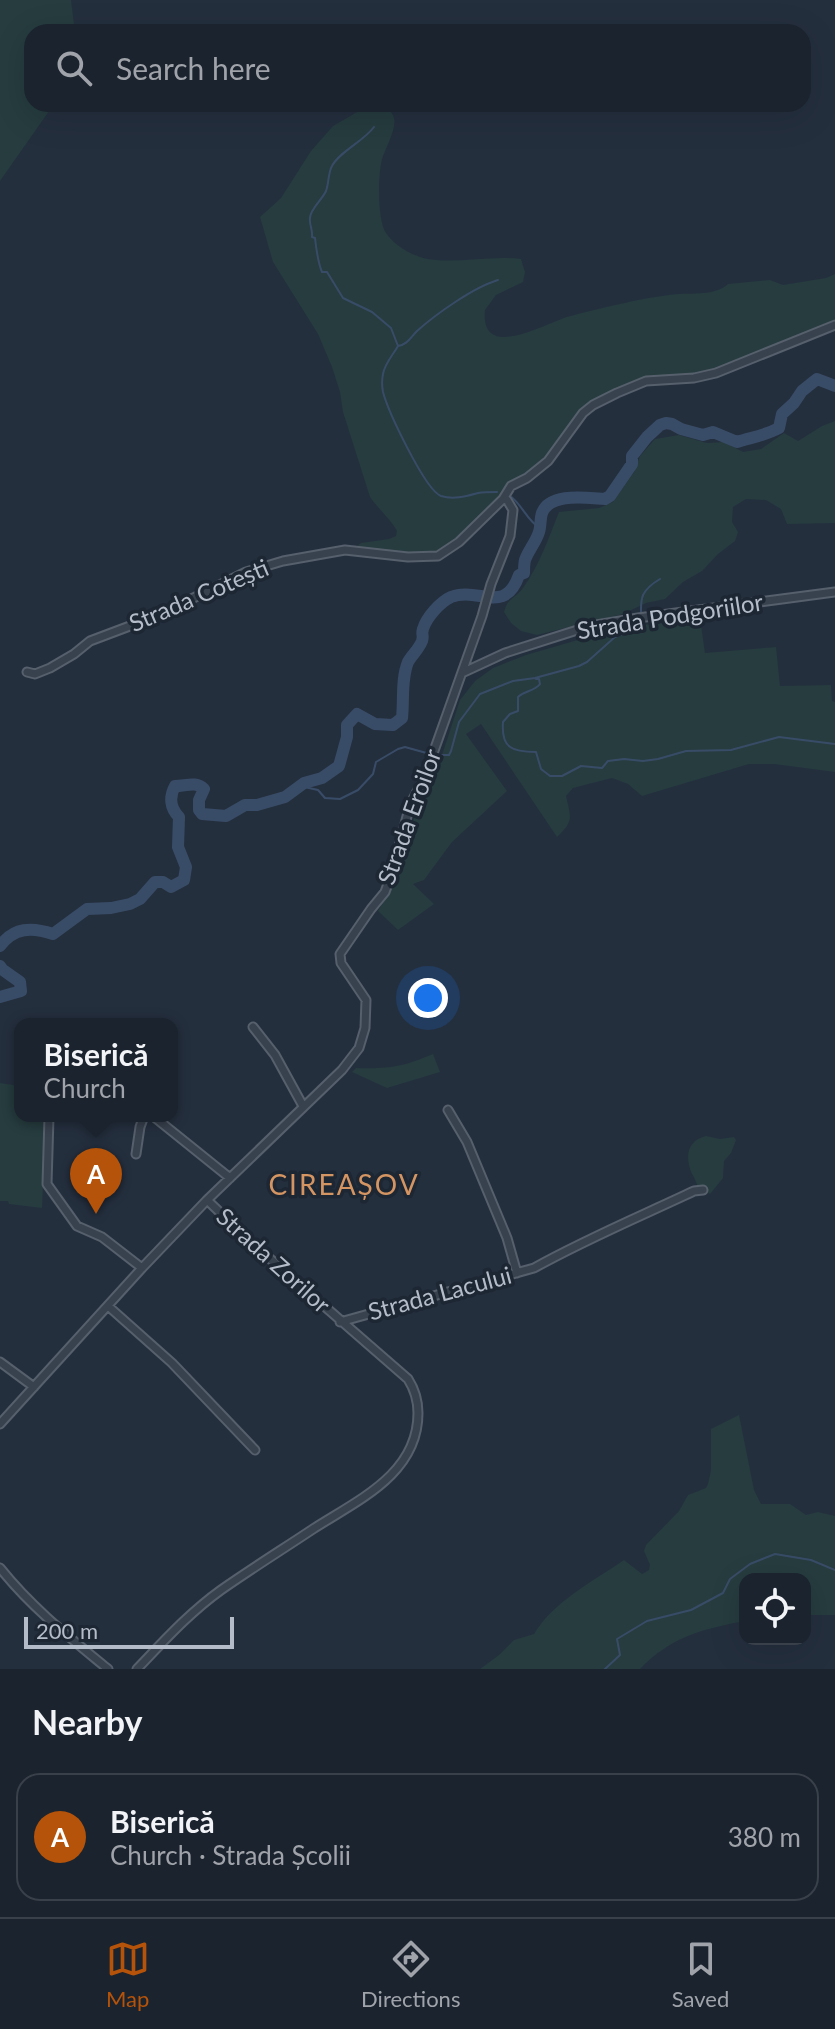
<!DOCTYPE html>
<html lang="en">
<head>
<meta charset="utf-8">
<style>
  body { margin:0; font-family:Lato,sans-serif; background:#242b36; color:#f1f3f6 }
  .controls { position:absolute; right:24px; bottom:24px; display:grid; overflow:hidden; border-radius:16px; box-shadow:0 8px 32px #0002 }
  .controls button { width:72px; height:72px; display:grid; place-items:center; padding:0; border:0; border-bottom:2px solid #39404a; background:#1b232e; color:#f1f3f6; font:40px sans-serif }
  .scale { position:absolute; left:24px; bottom:20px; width:210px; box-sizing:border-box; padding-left:8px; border:4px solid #b4bcc9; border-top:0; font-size:22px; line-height:28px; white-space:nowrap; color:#b4bcc9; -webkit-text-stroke:6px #1d2633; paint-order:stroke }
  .you { position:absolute; left:428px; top:998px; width:28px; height:28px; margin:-20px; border:6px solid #fff; border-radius:50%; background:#1a73e8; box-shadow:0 0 0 12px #1a73e833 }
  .badge { display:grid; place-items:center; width:52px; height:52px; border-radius:50%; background:#b45309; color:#fff; font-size:26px; font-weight:700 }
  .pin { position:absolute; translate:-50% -66px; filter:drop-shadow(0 2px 4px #0008) }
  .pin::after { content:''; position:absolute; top:42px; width:28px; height:24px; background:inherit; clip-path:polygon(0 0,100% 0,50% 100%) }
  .popup { position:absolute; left:14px; top:1018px; width:164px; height:104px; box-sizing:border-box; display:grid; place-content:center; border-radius:16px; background:#1b232e; filter:drop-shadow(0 2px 6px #0005); font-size:26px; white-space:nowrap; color:#a0a4aa }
  .popup b { font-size:30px; color:#f1f3f6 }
  .popup::after { content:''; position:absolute; left:50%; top:100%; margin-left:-16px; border:16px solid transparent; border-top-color:#1b232e }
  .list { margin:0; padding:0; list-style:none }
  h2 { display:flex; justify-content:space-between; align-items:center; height:104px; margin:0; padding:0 32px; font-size:34px }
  h2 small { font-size:26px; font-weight:400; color:#a0a4aa }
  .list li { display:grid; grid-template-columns:52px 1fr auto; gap:24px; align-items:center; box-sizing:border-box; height:128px; margin:0 16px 16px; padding:0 16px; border:2px solid #39404a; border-radius:24px }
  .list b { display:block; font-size:30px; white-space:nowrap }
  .list p { margin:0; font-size:26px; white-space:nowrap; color:#a0a4aa }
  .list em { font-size:26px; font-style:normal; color:#a0a4aa }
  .icon { flex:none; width:44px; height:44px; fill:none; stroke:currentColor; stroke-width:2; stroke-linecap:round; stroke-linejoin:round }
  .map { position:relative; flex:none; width:835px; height:1669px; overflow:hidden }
  .search { position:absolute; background:#1b232e; box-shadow:0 8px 32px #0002; left:24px; right:24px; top:24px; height:88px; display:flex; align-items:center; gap:20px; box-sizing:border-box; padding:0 28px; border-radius:24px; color:#a0a4aa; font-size:30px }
  .sheet { height:248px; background:#1b232e }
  nav { display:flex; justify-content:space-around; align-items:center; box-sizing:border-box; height:112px; border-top:2px solid #39404a; background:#1b232e; font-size:22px; color:#a0a4aa }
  nav a { display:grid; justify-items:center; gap:4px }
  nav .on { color:#b45309 }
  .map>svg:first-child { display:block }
  .green { fill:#263c3f }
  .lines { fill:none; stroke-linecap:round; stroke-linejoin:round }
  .stream { stroke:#394c67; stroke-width:2 }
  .river { stroke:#394c67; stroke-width:12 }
  .minor-casing { stroke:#565f6c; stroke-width:11 }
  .minor { stroke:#38414e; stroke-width:7 }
  .labels { text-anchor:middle; stroke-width:7; stroke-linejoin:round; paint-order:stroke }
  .street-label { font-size:24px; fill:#b4bcc9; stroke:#1d2633 }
  .quarter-label { font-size:28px; letter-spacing:2px; fill:#d59563; stroke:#1d2633 }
</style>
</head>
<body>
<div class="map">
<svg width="835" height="1669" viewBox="0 0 835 1669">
  <rect width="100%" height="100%" fill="#242f3e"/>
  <path class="green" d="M0,0h71l4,32h-43v72h22l-54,77z
    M371,104h11c4,4 11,8 12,14 3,10 -9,31 -12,41 -4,16 -5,60 4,74 9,13 26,23 42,26 30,5 63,-4 93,0l4,13 -2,10 -27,13 -11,15c-5,52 59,14 82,7 17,-5 35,-9 53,-13 16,-4 33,-7 49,-9 17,-3 46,2 59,-11l42,-4 13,5 43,-7 9,-4v48l-134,52 -54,3 -49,21 -12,9 -17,17 -18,26 -13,14 -31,22 -6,11 -49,47 -14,8 -33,2 -25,-4h-19l-2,-2 -1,-3 3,-2 28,-4 7,-3 1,-5c-7,-13 -19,-22 -27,-34l-27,-85 -3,-20 -8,-25 -14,-33 -45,-72 -13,-45 21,-19 30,-47 22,-25z
    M835,421v102l-48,1 -6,-15 -15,-9 -20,-1 -13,8 -1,15 6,10 -3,9 -17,13 -16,17 -19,11 -18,17 -19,4 -23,11 -86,21 -16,-4 -10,-8 -7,-11c4,-15 11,-13 19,-24 16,-22 26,-51 36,-76l40,-4 14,-6 21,-30 6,-16 15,-17 24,-4 28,8 17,-1 19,10 18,-3 23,-16 14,8 24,-15z
    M700,618l5,35 71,-6 4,39 51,-1 1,16 3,1v70l-61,-8h-25l-107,32 -14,-12 -16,-6 -39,10 -7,8c5,22 8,25 -9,41l-76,-113 -15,10 41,57 -55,51 -28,38 -11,4 21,20 -36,26 -20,-19 18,-30 17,-60 30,-69 17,-52 15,-19 18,-13 33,-13 93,-27z
    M433,1054l7,18 -53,16 -35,-16 4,-4c33,1 46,-1 77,-14z
    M0,1083l20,3v30h26l-4,92 -33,-4 -1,-3h-8z
    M706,1136l14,3 14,-2 2,3 -5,13 -7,8 -1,17 -13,16c-4,-3 -9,-4 -12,-7 0,-1 -5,-12 -6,-13 -7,-16 -6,-33 14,-38z
    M739,1415l15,75 7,14h29l16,11 12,-3 17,4v99h-30v-36h-60v42c-43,8 -74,16 -105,48h-160l19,-14 15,-15 20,-6c19,-32 59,-53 90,-74l18,14 7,-4 1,-5 -6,-14 2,-6 33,-34 9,-16 18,-7 2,-4 3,-14v-41z"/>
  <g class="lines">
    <path class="stream" d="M374,127c-10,14 -35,25 -42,39 -4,7 -3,17 -6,25 -4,9 -16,18 -16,27 -1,7 3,11 2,19l3,1c1,9 4,27 7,34h5l16,26 29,14 19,16 7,18c-5,9 -13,17 -15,28 -1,5 -1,13 0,18 5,19 42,98 58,104 13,4 26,0 37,-3 6,-1 13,-1 19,-1
      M398,346c10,-2 12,-8 19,-15 19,-17 57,-44 81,-51
      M509,495c14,10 17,25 32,34
      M536,679h3l1,5c-5,7 -16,7 -22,13v14l-8,3 -7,8c-2,26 9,30 33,30l5,17 9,7h12l19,-10 21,2 6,-7 16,-2 19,2 15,-2 28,-8 45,-1 48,-13 56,7
      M437,755h12l2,-4 8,-29 21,-28 33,-13 22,-3 44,-12 8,-4 28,-25 15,-6 10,-2c4,-24 -7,-34 20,-50
      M300,786l18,4 7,8 15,1 18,-9 15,-16 3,-12 22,-13 7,-2 25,7
      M605,1669l15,-14 -3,-16 30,-18 44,-11 32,-17 7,-14 20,-15 25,-10 36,6 24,10"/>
    <path class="river" d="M0,946c14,-19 32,-19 53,-12l34,-25 24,-1 19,-4 10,-5 15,-17h8l8,5 13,-7 2,-13 -8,-20 1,-30c-9,-9 -10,-20 -4,-31 11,0 21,-5 29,3l-5,11v10l3,4 24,2 19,-11h12l28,-8 19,-14 18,-5 17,-12 8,-29v-12l10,-11 18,10 18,1 9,-7c2,-18 -1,-39 6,-56 4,-7 11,-13 14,-21 2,-6 -1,-6 1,-12 3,-11 17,-27 28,-32 27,-11 54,19 68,-22l5,-2c0,-4 0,-9 1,-13 3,-9 11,-18 14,-28 2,-6 1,-13 3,-19 8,-21 45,-15 63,-14l5,-3 22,-32v-8l15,-19 13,-12 6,-2 6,1 9,5 22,6 10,-3 24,10c16,-5 27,-6 42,-14l3,-14 12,-11 8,-12 15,-12 18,7
      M0,966l3,4 17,12 1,9 -21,6"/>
    <defs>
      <path id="minor" d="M27,672l8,2 15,-6 24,-14 16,-13 69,-26 87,-43 37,-11 62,-11 63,7 30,-1 21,-14 44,-43 8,-13 16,-8 21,-17 35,-48 10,-8 24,-12 29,-12 48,-3 22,-5 119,-48
        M464,672l41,-19 85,-27 48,-8 197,-26
        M253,1027l22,28 28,51
        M448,1110l19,32 40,96 10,35
        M153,1116l77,62
        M49,1117l-2,67 30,42 25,11 40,31
        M136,1154l4,-27 4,-11
        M108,1306l64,57 83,87
        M340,1322l194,-54c52,-29 107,-52 160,-77l9,-1
        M0,1362l34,25
        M0,1424l142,-156 65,-68 135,-130 17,-22 6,-20 1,-28 -25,-37 -1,-9 31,-45 14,-17 7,-19 18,-68 15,-29 57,-160 9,-32 19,-48 3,-26 -6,-10 -4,-1
        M0,1568c31,39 69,69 108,101
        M137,1669c27,-28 52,-56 84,-79 30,-21 62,-41 92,-61 45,-29 105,-55 105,-116 0,-13 -3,-23 -10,-34l-155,-135 -46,-44"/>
    </defs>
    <use href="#minor" class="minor-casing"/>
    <use href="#minor" class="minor"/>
  </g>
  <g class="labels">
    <g class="street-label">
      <text transform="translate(199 596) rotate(-23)" y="8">Strada Cotești</text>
      <text transform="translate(670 617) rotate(-9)" y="8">Strada Podgoriilor</text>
      <text transform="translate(410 817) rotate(-70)" y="8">Strada Eroilor</text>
      <text transform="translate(273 1261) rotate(42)" y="8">Strada Zorilor</text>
      <text transform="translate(440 1294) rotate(-15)" y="8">Strada Lacului</text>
    </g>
    <g class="quarter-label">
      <text x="344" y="1195">CIREAȘOV</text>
    </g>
  </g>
</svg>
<div class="controls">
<button><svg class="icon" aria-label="locate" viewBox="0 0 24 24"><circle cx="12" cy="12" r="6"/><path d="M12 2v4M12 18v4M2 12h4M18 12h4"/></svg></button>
</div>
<div class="scale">200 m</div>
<div class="you"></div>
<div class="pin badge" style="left:96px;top:1214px">A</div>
<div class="popup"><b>Biserică</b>Church</div>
<div class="search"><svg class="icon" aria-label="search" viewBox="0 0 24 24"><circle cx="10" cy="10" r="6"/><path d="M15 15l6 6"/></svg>Search here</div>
</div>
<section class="sheet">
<h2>Nearby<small></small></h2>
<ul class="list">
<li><span class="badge">A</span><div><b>Biserică</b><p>Church · Strada Școlii</p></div><em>380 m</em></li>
</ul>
</section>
<nav>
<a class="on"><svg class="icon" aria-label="map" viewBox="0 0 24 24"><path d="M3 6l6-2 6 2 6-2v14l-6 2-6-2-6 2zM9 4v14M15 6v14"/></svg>Map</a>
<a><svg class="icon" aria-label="directions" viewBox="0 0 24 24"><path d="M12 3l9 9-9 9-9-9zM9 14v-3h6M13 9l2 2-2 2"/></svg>Directions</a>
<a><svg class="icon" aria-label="saved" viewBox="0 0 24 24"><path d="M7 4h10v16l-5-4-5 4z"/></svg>Saved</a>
</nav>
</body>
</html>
